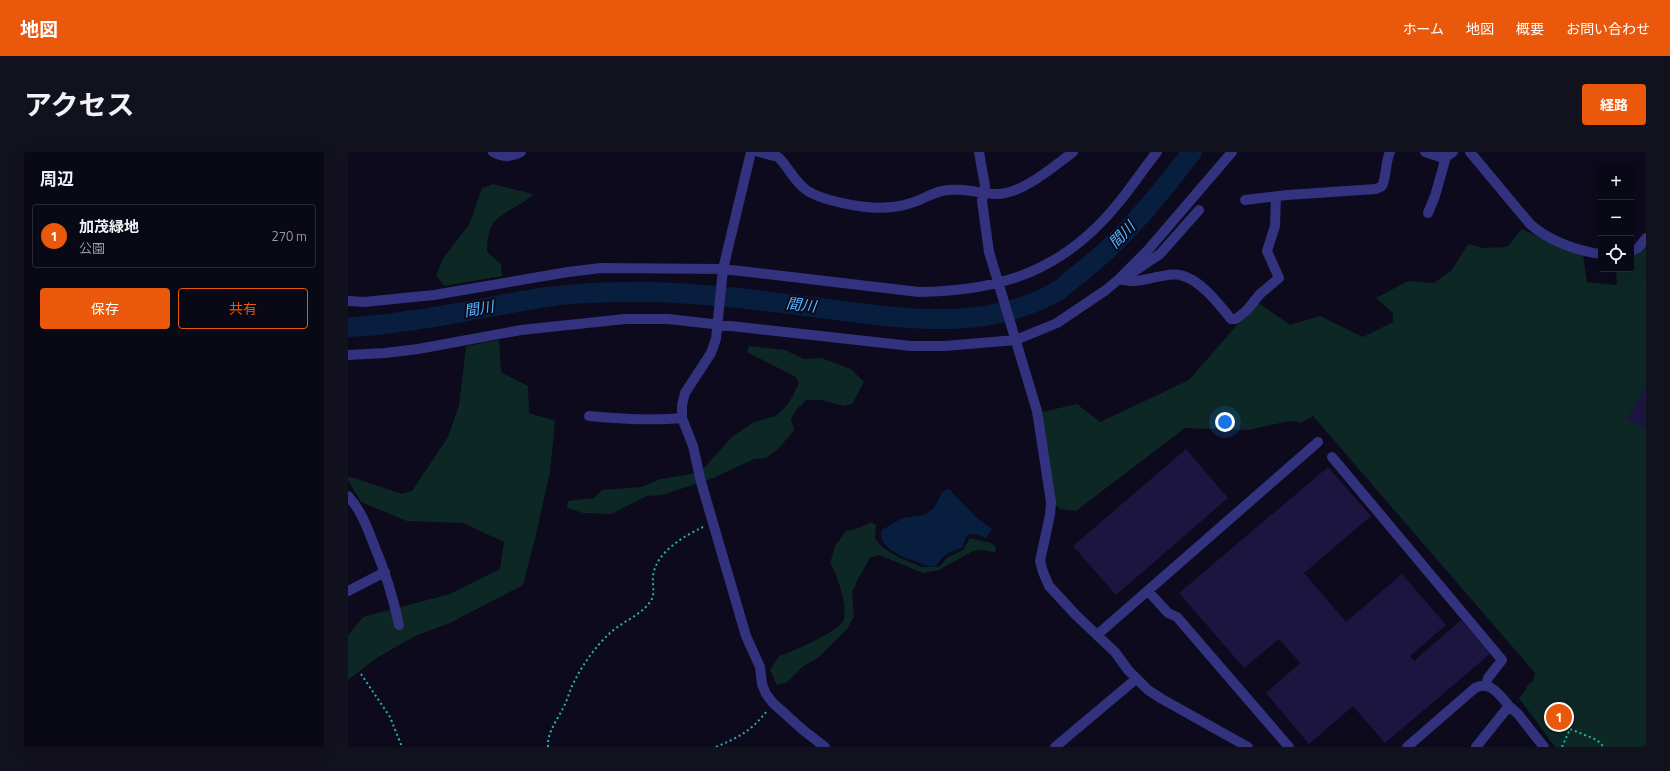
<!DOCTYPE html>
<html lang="ja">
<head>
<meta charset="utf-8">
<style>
  body { margin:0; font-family:"Titillium Web","Noto Sans JP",sans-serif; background:#12111e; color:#f1f3f6 }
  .controls { position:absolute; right:12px; top:12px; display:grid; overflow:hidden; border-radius:4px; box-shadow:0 4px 16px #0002 }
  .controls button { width:36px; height:36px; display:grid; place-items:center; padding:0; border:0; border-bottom:1px solid #292934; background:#090815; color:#f1f3f6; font:20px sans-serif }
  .you { position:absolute; left:877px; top:270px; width:14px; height:14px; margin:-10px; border:3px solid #fff; border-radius:50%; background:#1a73e8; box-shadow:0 0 0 6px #1a73e833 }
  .badge { display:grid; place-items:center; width:26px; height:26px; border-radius:50%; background:#ea580c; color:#fff; font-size:13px; font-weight:700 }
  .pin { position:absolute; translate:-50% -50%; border:2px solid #fff; box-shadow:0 1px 4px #0006 }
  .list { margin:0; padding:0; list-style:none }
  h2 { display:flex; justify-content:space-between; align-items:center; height:52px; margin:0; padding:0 16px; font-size:17px }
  h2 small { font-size:13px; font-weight:400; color:#999aa0 }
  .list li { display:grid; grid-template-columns:26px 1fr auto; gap:12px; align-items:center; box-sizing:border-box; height:64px; margin:0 8px 8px; padding:0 8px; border:1px solid #292934; border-radius:4px }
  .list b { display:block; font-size:15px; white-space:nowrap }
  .list p { margin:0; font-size:13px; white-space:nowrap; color:#999aa0 }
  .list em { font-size:13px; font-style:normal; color:#999aa0 }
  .actions { display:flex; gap:8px; padding:12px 16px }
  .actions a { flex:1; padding:9px 0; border:1px solid #ea580c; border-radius:4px; text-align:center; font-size:14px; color:#ea580c }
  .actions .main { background:#ea580c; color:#fff }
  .icon { flex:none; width:22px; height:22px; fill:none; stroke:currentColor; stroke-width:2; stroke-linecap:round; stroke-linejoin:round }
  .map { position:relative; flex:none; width:1298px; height:595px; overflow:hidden; border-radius:4px }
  header { display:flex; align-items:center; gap:24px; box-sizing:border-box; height:56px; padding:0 20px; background:#ea580c; color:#fff }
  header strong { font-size:19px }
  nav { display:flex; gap:22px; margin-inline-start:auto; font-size:14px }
  .intro { display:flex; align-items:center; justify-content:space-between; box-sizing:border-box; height:96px; padding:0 24px }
  h1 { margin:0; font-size:28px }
  .button { padding:10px 18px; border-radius:4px; background:#ea580c; color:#fff; font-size:14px; font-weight:700 }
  main { display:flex; gap:24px; padding:0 24px }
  aside { flex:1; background:#090815; border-radius:4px; box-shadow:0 4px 16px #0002 }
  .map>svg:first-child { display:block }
  .green { fill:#0d2725 }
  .water { fill:#071e3e }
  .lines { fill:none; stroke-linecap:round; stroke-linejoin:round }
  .river { stroke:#071e3e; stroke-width:20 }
  .building { fill:#1c153f }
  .path { stroke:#25b4a6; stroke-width:2; stroke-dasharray:2 3; stroke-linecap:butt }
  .minor { stroke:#32327f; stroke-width:10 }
  .labels { text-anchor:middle; stroke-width:4; stroke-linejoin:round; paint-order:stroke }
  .water-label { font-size:15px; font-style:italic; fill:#53b6ff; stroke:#0c0a1c }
</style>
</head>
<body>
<header>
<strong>地図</strong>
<nav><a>ホーム</a><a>地図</a><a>概要</a><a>お問い合わせ</a></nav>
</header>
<div class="intro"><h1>アクセス</h1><a class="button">経路</a></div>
<main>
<aside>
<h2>周辺<small></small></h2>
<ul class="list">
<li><span class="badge">1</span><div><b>加茂緑地</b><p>公園</p></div><em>270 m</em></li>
</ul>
<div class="actions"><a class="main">保存</a><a>共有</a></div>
</aside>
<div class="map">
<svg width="1298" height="595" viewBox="0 0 1298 595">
  <rect width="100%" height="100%" fill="#0c0a1c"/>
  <path class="green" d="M145,32l40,10c-5,6 -11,9 -18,13 -23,13 -27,18 -28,45l14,12 1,12 -58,10 -8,-11 8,-18 25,-32 13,-37z
    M1174,77l30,14 31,11 4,28 30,3 -1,-16h15v-12l15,-11v501h-91l-36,-49 8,-10 -1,-1 7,-6 2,-8 -222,-257 -12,7 -11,-2 -42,9 -63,-2 -109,83 -16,-2 -7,-7 -11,-90 35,-8 23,18 89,-42 68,-78 33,23 30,-9 43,21 30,-15v-9l-17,-15 32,-17 26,2 18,-13 16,-26 15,4 24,-1z
    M151,188l2,32 27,14 1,27 26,8 -5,51 -15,67 -12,46 -73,38 -35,13 -40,23 -27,21v-45l15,-18 87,-23 50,-25 4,-27 -41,-19 -56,-2 -46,-19 -13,-22v-4l54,18 10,-3 36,-54 11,-32 7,-59z
    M401,194l36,4 19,9 17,-1 30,11 13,13 -12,22 -8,2 -23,-6h-15l-10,10 -5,9 3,11 -14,17 -14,11 -12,1 -43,20 -49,16 -15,1 -36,18 -28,-1 -16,-5 1,-7 26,-3 8,-8 40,-3 18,-8 31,-5 13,-6 28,-31 22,-15 22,-6 13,-13 10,-20 -3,-6 -49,-25z
    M523,370l5,3 -1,13 7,9 18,11 22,9h17l9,-10 15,-7 7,-12 21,5 5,4 -1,6 -11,-3 -11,1 -34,19 -16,3 -44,-18 -9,3 -10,17 -8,17 2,24 -7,13 -28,28 -17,10 -16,16 -9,2 -7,-15 9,-14c13,-4 57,-23 64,-35 6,-13 -6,-47 -13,-58l5,-17 11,-15 13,-3z"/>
  <path class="water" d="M601,337l27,28 16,12 -6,9 -11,-4 -8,1 -5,13c-12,3 -19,7 -26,18l-5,1c-16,-6 -56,-16 -49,-37l20,-12 22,-3 10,-7 9,-17z"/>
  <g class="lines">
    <path class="river" d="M0,175c20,0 39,-3 59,-6 47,-6 93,-17 140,-24 33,-5 68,-5 101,-5 55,1 110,8 164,15 82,10 172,28 247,-17 7,-5 14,-12 21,-17 44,-34 79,-78 112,-121"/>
  </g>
  <path class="building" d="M1298,233v44l-19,-10z
    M838,297l42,49 -112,97 -43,-49z
    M980,315l43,49 -67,57 42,49 56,-48 44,51 -36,31 4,5 47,-41 29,34 -105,89 -32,-37 -44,38 -43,-51 34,-30 -21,-24 -35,29 -65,-75z"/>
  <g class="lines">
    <path class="path" d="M13,522l29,43 12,30
      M200,595c-1,-15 9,-26 15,-39 4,-7 6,-15 9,-22 9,-19 22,-38 37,-52 12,-12 31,-18 41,-32 6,-8 2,-17 3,-26 3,-24 31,-40 50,-49
      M368,595c23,-10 34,-15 51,-36
      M1214,595l8,-18 27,11 7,7"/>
    <path class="minor" d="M145,0c10,6 19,5 28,0
      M403,0l-28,117 -7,70 -5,14 -26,40 -3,12v13l11,28 8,36 45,154 14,31 2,17 4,10 7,9 30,27 22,17
      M411,0l19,5 4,4c7,9 14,21 23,28 7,6 16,8 25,11 26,7 55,12 81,3 11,-3 21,-10 31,-12 18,-4 35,2 52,3 26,2 59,-27 79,-42
      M631,0l6,34 -3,15 7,51 48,159 14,91 -1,13 -10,46 3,11 6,14 26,28 40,38 13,18 20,20 14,9 86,48
      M1077,0l15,5h6
      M1122,0l60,72c18,16 46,27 71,30
      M897,48l42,-5 89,-6 6,-3c5,-11 3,-23 8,-34
      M1080,61l7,-17 11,-39 7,-5
      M1283,99l7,-3 8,-10
      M782,122l30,-20 39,-44
      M771,127c13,4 24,1 37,-2 8,-1 16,-4 24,-2 20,4 39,29 51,44h5l11,-9 13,-16 19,-16 -12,-27 8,-25 1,-29
      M0,149l16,1 70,-7 134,-23 33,-4 122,1 196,23c85,-1 147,-23 201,-91 13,-16 24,-33 37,-49
      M0,203l37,-2 33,-4 103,-19 104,-11h43l243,27h34l71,-6 41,-17 49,-33 13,-11 29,-29 84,-98
      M241,264c31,3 62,5 93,2
      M984,305l170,203 -14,18 -2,7
      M0,344c13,14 19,31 26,49 11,26 19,52 25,80
      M0,439l37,-19
      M800,439l20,22 9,4 112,130
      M749,483l221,-193
      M707,595l81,-68
      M1059,595l68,-59c15,-8 25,7 34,18
      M1128,595l33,-41 9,8 26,33"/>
  </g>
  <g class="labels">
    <g class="water-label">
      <text transform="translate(774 83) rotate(-46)" y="5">間川</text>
      <text transform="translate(453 153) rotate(7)" y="5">間川</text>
      <text transform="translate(131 157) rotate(-10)" y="5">間川</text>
    </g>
  </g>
</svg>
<div class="controls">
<button>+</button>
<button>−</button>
<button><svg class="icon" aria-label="locate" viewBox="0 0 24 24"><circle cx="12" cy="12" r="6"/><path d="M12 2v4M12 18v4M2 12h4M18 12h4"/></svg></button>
</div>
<div class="you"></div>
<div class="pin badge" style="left:1211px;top:565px">1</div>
</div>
</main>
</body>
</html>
